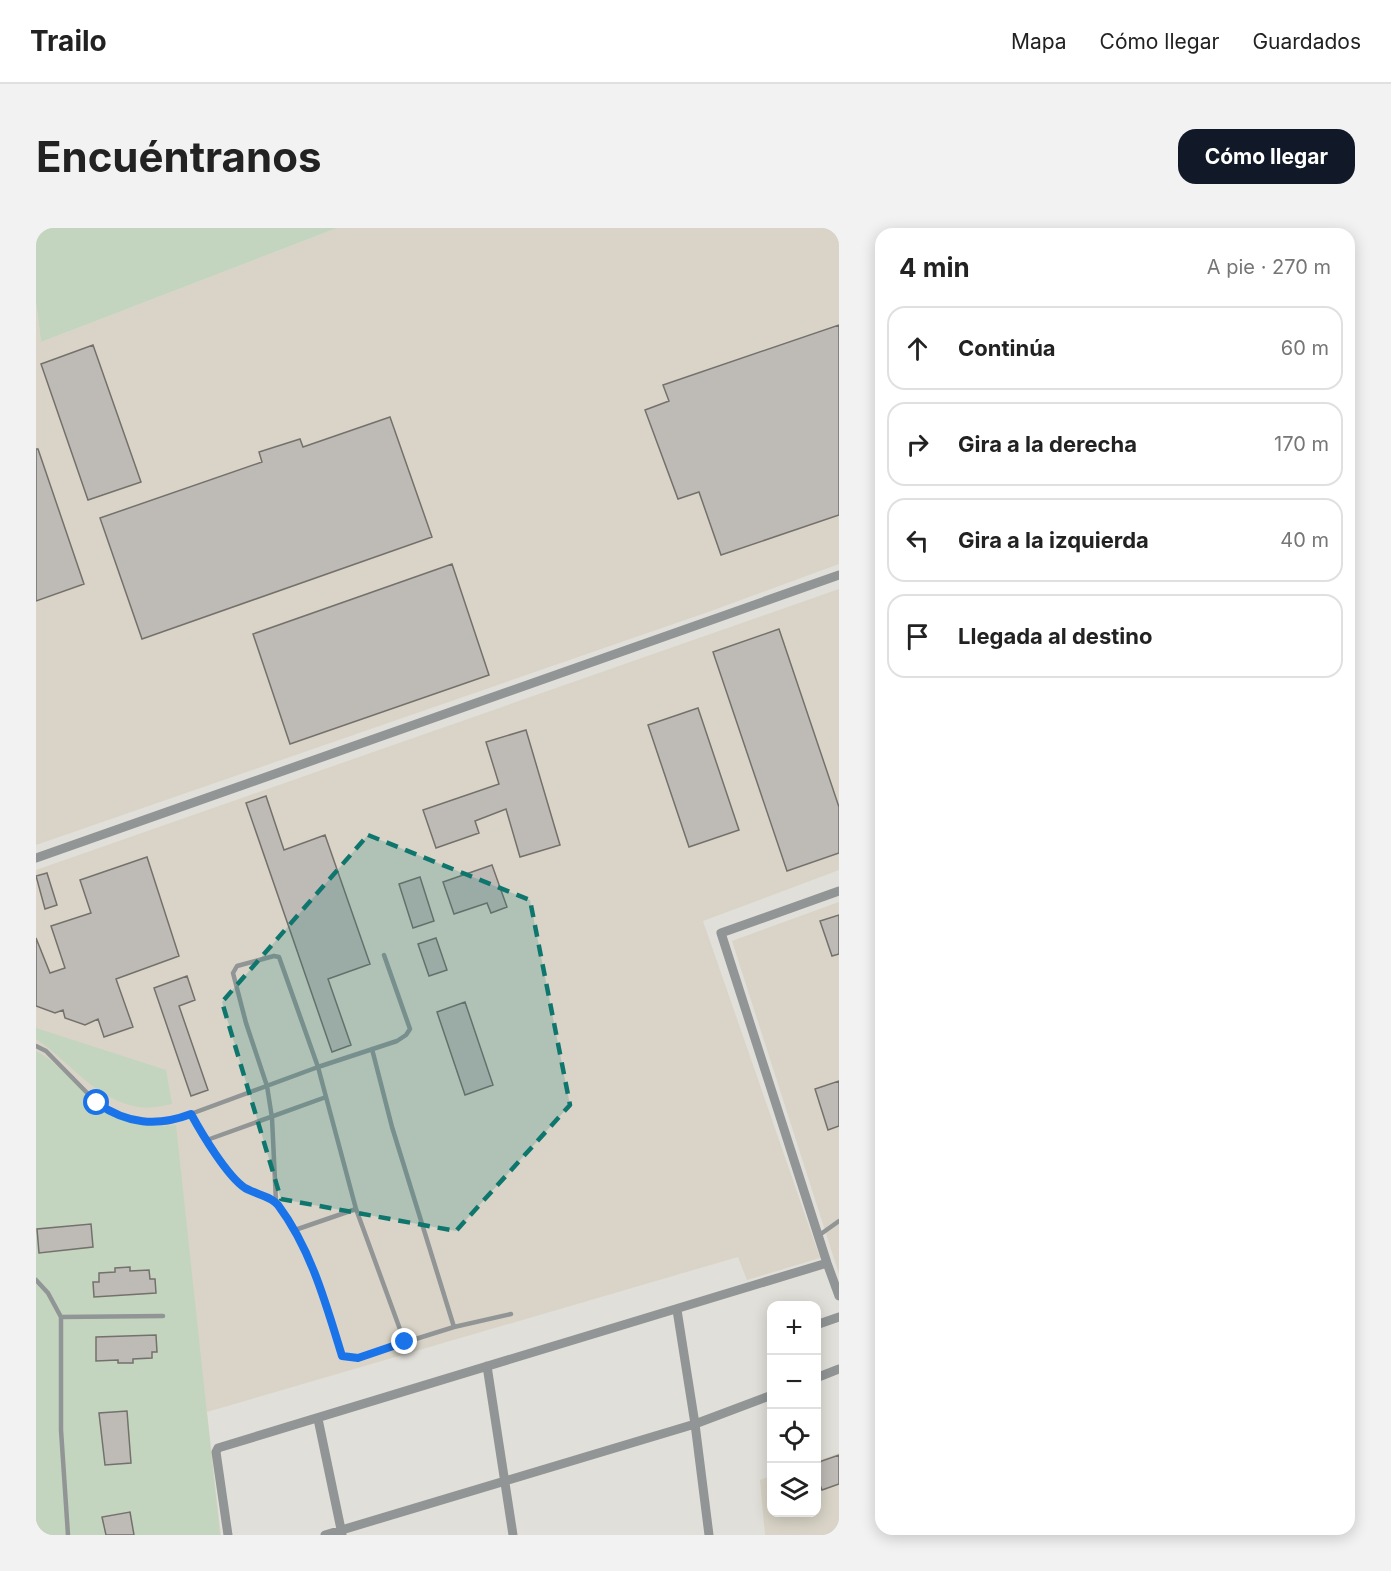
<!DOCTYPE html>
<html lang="es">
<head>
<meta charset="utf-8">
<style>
  body { margin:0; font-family:Inter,sans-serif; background:#f2f2f2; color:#222 }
  .controls { position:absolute; right:18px; bottom:18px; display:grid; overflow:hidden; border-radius:12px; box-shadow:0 3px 15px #0003 }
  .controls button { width:54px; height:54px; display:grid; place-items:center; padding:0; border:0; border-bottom:2px solid #e0e0e0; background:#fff; color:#222; font:30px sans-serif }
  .stop { position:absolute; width:18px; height:18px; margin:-14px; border:4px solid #1a73e8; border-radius:50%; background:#fff }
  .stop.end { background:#1a73e8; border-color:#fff; box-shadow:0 2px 6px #0008 }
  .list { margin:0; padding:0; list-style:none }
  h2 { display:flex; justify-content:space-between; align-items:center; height:78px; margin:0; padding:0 24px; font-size:26px }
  h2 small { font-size:20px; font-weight:400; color:#767676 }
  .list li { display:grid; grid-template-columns:39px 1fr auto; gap:18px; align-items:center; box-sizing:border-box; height:84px; margin:0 12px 12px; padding:0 12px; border:2px solid #e0e0e0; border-radius:18px }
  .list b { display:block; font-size:22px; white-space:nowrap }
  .list em { font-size:20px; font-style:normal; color:#767676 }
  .icon { flex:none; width:33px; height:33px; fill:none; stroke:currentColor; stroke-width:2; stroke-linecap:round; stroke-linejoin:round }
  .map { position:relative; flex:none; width:803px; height:1307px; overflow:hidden; border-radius:18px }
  header { display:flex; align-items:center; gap:36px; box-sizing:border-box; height:84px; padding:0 30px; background:#fff; border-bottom:2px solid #e0e0e0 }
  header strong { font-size:28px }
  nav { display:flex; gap:33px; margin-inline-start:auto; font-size:21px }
  .intro { display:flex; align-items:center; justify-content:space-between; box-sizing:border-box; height:144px; padding:0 36px }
  h1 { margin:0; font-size:42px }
  .button { padding:15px 27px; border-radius:18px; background:#111827; color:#fff; font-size:21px; font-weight:700 }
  main { display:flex; gap:36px; padding:0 36px }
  aside { flex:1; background:#fff; border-radius:18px; box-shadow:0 3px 15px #0003 }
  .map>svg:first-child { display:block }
  .built { fill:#d9d4c7 }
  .green { fill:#c3d5be }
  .building { fill:#bebab6; stroke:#74716c; stroke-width:1.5 }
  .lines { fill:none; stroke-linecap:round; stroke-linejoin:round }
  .lane { stroke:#919595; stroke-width:4.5 }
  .street { stroke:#919595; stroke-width:9 }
  .route { stroke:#1a73e8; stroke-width:8 }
  .marked { fill:#0f766e; fill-opacity:0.2; stroke:#0f766e; stroke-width:4.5; stroke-dasharray:12 8; stroke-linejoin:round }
</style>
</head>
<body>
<header>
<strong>Trailo</strong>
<nav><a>Mapa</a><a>Cómo llegar</a><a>Guardados</a></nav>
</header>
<div class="intro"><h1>Encuéntranos</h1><a class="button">Cómo llegar</a></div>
<main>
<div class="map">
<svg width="803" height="1307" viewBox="0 0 803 1307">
  <rect width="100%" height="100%" fill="#e1dfd9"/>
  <path class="built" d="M301,0h502v336l-128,47 -675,234v-543l5,40z
    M803,361v281l-136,51 117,337 -73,22 -9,-23 -531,155 14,123h-185v-665z
    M803,674v372l-107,-333z
    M803,1225v82h-74l-5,-55 11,-4 1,36h44l1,-51z"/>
  <path class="green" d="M0,0h301l-296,114 -5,-40z
    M0,800l130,42 6,34c-11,2 -22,5 -33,3 -42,-6 -69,-45 -103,-68z
    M0,823c18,9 32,26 46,40 25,26 59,39 94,34l44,410h-184z"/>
  <path class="building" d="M803,97v190l-118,40 -22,-63 -21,7 -33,-89 24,-9 -6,-16z
    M57,117l48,137 -53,18 -47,-136z
    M354,189l42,120 -290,102 -42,-121 162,-56 -3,-10 41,-13 3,8z
    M0,221h2l46,135 -48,17z
    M416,336l37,111 -199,69 -37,-110z
    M743,401l60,178v46l-52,18 -74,-219z
    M662,480l41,122 -50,17 -41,-122z
    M490,502l34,115 -40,12 -14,-48 -31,12 4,12 -43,15 -13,-38 76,-26 -13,-42z
    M230,568l18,54 41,-15 45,129 -42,15 23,66 -19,7 -86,-249z
    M111,629l32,99 -63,23 17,48 -29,10 -6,-18 -13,6 -20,-7 -2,-8 -8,3 -19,-7v-68l14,35 15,-5 -14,-42 40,-13 -11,-33z
    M456,637l15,42 -16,6 -4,-10 -33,11 -11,-32z
    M11,645l10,32 -12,4 -9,-33z
    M384,649l14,44 -21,7 -14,-44z
    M803,687v39l-7,2 -12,-35z
    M400,710l11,32 -18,6 -11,-32z
    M151,748l8,24 -16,6 29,84 -17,6 -37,-108z
    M429,774l28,83 -28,10 -28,-83z
    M803,853v45l-11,4 -13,-41z
    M55,996l2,23 -54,6 -2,-24z
    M94,1039v4l19,-1 1,9h5l1,14 -62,4 -1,-15h6v-9l16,-1v-4z
    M120,1107l1,17h-5v6l-19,1v4h-15v-3l-22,1v-24z
    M91,1183l4,52 -26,2 -6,-52z
    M803,1227v29l-17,6 -6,-15v-12z
    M94,1284l4,23h-28l-4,-18z"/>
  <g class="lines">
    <path class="lane" d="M0,818l10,5 51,52c21,14 47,22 72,19l149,-55 79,-26 9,-6 4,-6 -26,-74
      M336,821l20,78 62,200
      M155,886c11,20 36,62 54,74 10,6 26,8 33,17 33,44 48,99 64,151l16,1 96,-30 57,-13
      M171,912l119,-43
      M240,974l-4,-84 -5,-32 -21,-63 -13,-50 4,-7 37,-10 5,1 39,110 38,142 49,134
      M259,1002l61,-21
      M782,1008l21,-15
      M0,1052l12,13 13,24v113l7,105
      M25,1089l102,-1
      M798,1307l5,-2"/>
    <path class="street" d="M0,630l803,-283
      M803,663l-118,42 106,330 12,33
      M641,1082l18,114 14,111
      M780,1097l23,-8
      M451,1138l26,169
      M780,1150l23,-9
      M282,1191l24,115
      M192,1307l-12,-83 2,-4 609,-185
      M289,1307l370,-111 77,-29"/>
  </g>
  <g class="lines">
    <path class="route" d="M61,875c30,21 60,24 94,11 11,20 36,62 54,74 10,6 26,8 33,17 33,44 48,99 64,151l16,2 47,-16"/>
  </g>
  <path class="marked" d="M332,607l162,65 40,205 -114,126 -175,-32 -59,-197z"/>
</svg>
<div class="controls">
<button>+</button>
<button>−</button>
<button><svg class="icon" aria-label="locate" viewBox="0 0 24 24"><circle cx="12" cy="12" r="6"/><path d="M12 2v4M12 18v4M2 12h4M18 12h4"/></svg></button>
<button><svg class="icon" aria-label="layers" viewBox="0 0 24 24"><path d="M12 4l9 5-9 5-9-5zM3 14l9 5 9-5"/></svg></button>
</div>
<div class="stop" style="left:61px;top:875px"></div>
<div class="stop end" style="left:369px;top:1114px"></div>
</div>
<aside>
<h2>4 min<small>A pie · 270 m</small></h2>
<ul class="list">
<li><svg class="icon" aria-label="ahead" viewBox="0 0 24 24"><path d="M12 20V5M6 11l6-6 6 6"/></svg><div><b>Continúa</b></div><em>60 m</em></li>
<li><svg class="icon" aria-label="right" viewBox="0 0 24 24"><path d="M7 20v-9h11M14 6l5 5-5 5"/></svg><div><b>Gira a la derecha</b></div><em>170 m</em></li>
<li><svg class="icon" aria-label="left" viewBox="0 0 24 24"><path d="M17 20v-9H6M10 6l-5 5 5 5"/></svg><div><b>Gira a la izquierda</b></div><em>40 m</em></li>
<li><svg class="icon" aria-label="arrive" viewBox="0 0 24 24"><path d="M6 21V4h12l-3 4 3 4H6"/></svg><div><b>Llegada al destino</b></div></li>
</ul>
</aside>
</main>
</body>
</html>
